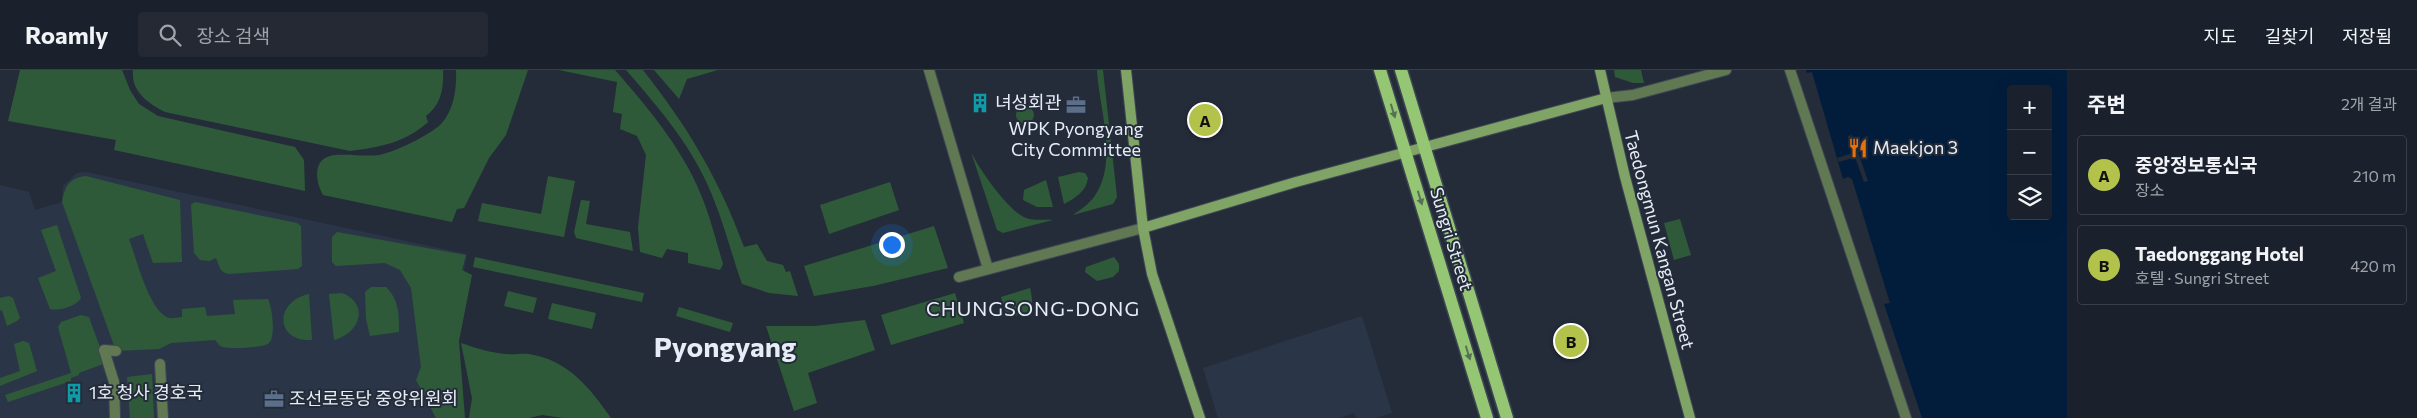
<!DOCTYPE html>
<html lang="ko">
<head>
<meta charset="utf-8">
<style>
  body { margin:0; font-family:Commissioner,"Noto Sans KR",sans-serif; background:#242934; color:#f1f3f6 }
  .controls { position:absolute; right:15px; top:15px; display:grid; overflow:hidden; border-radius:5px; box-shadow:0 5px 20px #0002 }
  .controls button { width:45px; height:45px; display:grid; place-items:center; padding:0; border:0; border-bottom:1px solid #393e48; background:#1b212c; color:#f1f3f6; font:25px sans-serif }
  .you { position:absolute; left:891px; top:174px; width:18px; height:18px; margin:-12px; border:4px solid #fff; border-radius:50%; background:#1a73e8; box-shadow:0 0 0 8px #1a73e833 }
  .badge { display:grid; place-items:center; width:32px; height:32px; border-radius:50%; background:#b3c24b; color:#111; font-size:16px; font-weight:700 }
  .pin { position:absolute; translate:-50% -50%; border:2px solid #fff; box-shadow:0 1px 5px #0006 }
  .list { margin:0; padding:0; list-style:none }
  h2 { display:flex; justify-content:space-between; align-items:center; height:65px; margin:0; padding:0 20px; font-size:21px }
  h2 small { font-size:16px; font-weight:400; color:#a0a3a9 }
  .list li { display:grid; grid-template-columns:32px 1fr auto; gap:15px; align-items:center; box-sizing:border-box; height:80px; margin:0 10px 10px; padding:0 10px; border:1px solid #393e48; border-radius:5px }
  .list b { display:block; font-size:19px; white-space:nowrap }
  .list p { margin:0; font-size:16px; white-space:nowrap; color:#a0a3a9 }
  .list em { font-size:16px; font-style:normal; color:#a0a3a9 }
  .icon { flex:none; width:28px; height:28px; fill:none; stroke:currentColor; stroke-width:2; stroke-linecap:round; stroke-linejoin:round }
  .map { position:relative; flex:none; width:2067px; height:348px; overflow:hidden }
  header { display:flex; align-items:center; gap:30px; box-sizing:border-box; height:70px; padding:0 25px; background:#1b212c; border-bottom:1px solid #393e48 }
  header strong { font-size:24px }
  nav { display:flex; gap:28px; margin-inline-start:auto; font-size:18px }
  .search { width:350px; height:45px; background:#242934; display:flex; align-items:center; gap:12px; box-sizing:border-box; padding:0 18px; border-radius:5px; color:#a0a3a9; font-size:19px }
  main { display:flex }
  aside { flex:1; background:#1b212c }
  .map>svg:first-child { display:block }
  .built { fill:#2a3648 }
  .green { fill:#2f5a39 }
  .water { fill:#021d3c; fill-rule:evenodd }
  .pier { fill:#242c3a }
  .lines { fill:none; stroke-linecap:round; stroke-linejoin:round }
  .street-casing { stroke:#3f4754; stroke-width:12 }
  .secondary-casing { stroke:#3f4754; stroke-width:12 }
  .primary-casing { stroke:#3f4754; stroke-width:15 }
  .street { stroke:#617952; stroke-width:10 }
  .secondary { stroke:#7fa465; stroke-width:10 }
  .primary { stroke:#95c673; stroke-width:12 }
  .oneway { fill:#577154 }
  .labels { text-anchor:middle; stroke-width:4; stroke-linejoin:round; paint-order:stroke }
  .poi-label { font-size:18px; fill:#e7edf6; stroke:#242c3a; text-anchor:start }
  .street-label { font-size:18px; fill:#e7edf6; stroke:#242c3a }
  .quarter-label { font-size:20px; letter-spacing:1px; fill:#e7edf6; stroke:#242c3a }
  .town-label { font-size:28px; font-weight:bold; fill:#e7edf6; stroke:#242c3a }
</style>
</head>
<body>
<header>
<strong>Roamly</strong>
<div class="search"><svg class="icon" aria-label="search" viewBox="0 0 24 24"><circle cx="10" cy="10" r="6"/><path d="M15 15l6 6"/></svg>장소 검색</div>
<nav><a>지도</a><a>길찾기</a><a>저장됨</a></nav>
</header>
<main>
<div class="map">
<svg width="2067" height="348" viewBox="0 0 2067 348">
  <rect width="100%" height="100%" fill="#242c3a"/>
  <path class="built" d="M86,102l381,82 -12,67 3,97h-458v-233l29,7 6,18 27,-8 1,-16 14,-13z
    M1362,246l30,97 -16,5h-20l-2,-5 -15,5h-121l-15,-50z"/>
  <path class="green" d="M20,0h102l8,20 9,14 19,12 137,31 9,13 1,31 -191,-41 2,-10 -108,-19z
    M133,0h310c1,18 -2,35 -17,46l2,6c-23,21 -48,25 -78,29l-185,-39c-17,-9 -34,-20 -32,-42z
    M456,0h72l-22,65 -17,23 -25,50 -7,1 -5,13 -129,-27c-7,-12 -11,-34 7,-39 12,-3 35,1 49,-1 16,-3 51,-20 62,-31 13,-13 16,-37 15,-54z
    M559,0h56c35,40 72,84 90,135 7,19 12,39 18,59l-3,6 -32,-7v-10l-21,-4 -5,9 -22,-6 -2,-25 8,-72 -9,-19 -17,-7 2,-15 -9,-2 4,-30z
    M626,0h17c45,57 76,109 101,177l13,-3 10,17 16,4 3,7 4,-1 8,25 -29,-3 -27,-9c-10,-28 -17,-57 -28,-84 -18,-49 -54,-91 -88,-130z
    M654,0h64l-31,9 -8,20z
    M1097,0h6l14,127 -4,7 -40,11c7,-5 16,-11 21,-18 25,-35 5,-88 3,-127z
    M1614,0h27l3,13h-11l-18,-6z
    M1016 45a9 9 0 1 1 18 0a9 9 0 1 1-18 0Z
    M971,82c8,17 38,60 55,66 8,3 19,1 27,2l-50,13 -6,-3z
    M1079,102l6,1 3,5c-2,14 -13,20 -24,26l-6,-27z
    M86,106l94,24 2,62 -29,1 -10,-29 -14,5c7,18 21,76 41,79 3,1 8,-1 12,-1v-8l23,-2 2,9 28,-2 -2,-14 35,-1c4,7 8,38 1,44 -5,5 -39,6 -46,4 -4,-1 -5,-4 -8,-7l-44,3 -12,6 -43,2 -54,-149c3,-16 7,-24 24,-26z
    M548,106l27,5 -11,56 -86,-16 4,-18 59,11z
    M1046,110l7,27h-16l-14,-7 1,-10z
    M890,112l9,28 -70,24 -9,-29z
    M581,130l9,1 -4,23 44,8 3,19 -57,-13 -2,-6z
    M195,132l102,21 4,3 1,40 -4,3 -70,5c-8,-2 -9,-8 -12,-16l-7,3 -9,-1 -6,-7 -3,-48z
    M1680,149l11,36 -17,5 -10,-37z
    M57,155l24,73c-6,9 -21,13 -31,11l-12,-31 18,-7 -15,-41z
    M934,156l14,42 -75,18 -59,10 -10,-30z
    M337,162l129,23 -4,15 10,5 -13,66 6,77h-29l-20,-38 5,-13 -10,-79 -11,-18 -15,-7 -49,3 -4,-4v-25z
    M475,187l169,36 -2,9 -169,-35z
    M1114,187l5,7v7l-6,6 -16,4 -12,-9 1,-5z
    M371,217h15c13,13 13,27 13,45l-29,4 -4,-17 -1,-27z
    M1030,218c6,25 -1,25 -23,29l-6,-20z
    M508,221l29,7 -4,15 -29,-7z
    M342,223c28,11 18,40 -8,47l-5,-46z
    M955,223l9,30 -73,22 -10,-30z
    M309,224l3,46c-38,2 -37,-39 -3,-46z
    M9,226l4,2 7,20 -3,3 -10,5 -5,-16 -2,1v-13z
    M552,233l44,10 -4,16 -44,-10z
    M679,237l54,16 -3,9 -54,-16z
    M81,245l8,2 2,6 15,40 -27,10v2l-8,3v3l-63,21 -3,-7 66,-22 -13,-46 3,-5z
    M865,250l10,30 -67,23 9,30 -23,8 -28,-85h49z
    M23,271l6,2 8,28 -37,15v-8l20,-7 -6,-27z
    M461,273c14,5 31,10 45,11 8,1 16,-1 23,0 39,6 61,34 82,64h-48l-21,-3 -13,3h-60l3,-20z
    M152,304l2,44h-24l-3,-41z"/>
  <path class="water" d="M1806,0h261v348h-145l-38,-114 6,-1 -38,-124 -4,-2 -5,2 -31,-107 -5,1zM2011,19h37v127h-37z"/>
  <path class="pier" d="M1852,65l16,46 -4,1 -9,-25 -16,5 -2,-4 16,-5 -5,-17z"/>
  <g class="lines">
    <defs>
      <path id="street" d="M929,0l59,199
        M1790,0l116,348
        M1606,28l27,-3 93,-25
        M959,207l184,-49
        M160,294l3,54
        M115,348l-1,-36 -10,-32 12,1"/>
      <path id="secondary" d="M1126,0l17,158 9,46 48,144
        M1600,0l25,107 65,241
        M1143,158l153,-46 310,-84"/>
      <path id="primary" d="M1380,0l107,348
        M1401,0l106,348"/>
    </defs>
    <use href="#street" class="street-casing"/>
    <use href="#secondary" class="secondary-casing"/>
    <use href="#primary" class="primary-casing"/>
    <use href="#street" class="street"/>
    <use href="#secondary" class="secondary"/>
    <use href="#primary" class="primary"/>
  </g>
  <defs><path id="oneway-solid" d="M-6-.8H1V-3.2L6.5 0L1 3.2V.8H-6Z" transform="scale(1.25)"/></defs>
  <g class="oneway">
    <use href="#oneway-solid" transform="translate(1393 41) rotate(73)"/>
    <use href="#oneway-solid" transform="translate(1420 128) rotate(73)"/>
    <use href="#oneway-solid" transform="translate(1468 283) rotate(73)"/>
  </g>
  <defs>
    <symbol id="building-bare" viewBox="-9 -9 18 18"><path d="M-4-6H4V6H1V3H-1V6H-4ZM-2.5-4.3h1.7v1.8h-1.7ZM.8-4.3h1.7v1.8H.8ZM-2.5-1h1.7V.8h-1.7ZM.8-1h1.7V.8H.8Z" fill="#0f9aa8" stroke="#242c3a" stroke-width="2.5" paint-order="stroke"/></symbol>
    <symbol id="office-bare" viewBox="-9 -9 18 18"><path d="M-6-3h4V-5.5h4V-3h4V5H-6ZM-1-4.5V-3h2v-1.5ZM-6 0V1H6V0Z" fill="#5c6f8a" stroke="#242c3a" stroke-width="2.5" paint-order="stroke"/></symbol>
    <symbol id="restaurant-bare" viewBox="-9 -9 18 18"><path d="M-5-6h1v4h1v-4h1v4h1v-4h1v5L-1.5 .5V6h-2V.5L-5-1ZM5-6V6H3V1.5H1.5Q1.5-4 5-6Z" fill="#e8710a" stroke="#242c3a" stroke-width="2.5" paint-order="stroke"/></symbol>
  </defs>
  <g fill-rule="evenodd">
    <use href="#building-bare" x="966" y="19" width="28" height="28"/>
    <use href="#office-bare" x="1062" y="21" width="28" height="28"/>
    <use href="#restaurant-bare" x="1844" y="64" width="28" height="28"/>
    <use href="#building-bare" x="60" y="309" width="28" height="28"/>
    <use href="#office-bare" x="260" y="315" width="28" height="28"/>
  </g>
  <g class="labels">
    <g class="poi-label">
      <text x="995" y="39">녀성회관</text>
      <text x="1076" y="65" text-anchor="middle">WPK Pyongyang<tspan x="1076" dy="21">City Committee</tspan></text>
      <text x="1873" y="84">Maekjon 3</text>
      <text x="89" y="329">1호 청사 경호국</text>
      <text x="289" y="335">조선로동당 중앙위원회</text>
    </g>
    <g class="street-label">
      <text transform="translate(1451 169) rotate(73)" y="6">Sungri Street</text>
      <text transform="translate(1659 170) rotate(75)" y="6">Taedongmun Kangan Street</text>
    </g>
    <g class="quarter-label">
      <text x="1033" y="246">CHUNGSONG-DONG</text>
    </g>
    <g class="town-label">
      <text x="725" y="287">Pyongyang</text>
    </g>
  </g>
</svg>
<div class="controls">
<button>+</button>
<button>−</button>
<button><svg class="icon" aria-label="layers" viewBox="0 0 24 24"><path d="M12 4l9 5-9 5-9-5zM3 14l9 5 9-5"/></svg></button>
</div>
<div class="you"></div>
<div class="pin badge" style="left:1205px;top:50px">A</div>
<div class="pin badge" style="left:1571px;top:271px">B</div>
</div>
<aside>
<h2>주변<small>2개 결과</small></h2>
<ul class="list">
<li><span class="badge">A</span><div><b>중앙정보통신국</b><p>장소</p></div><em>210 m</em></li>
<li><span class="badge">B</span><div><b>Taedonggang Hotel</b><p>호텔 · Sungri Street</p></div><em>420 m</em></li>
</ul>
</aside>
</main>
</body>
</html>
